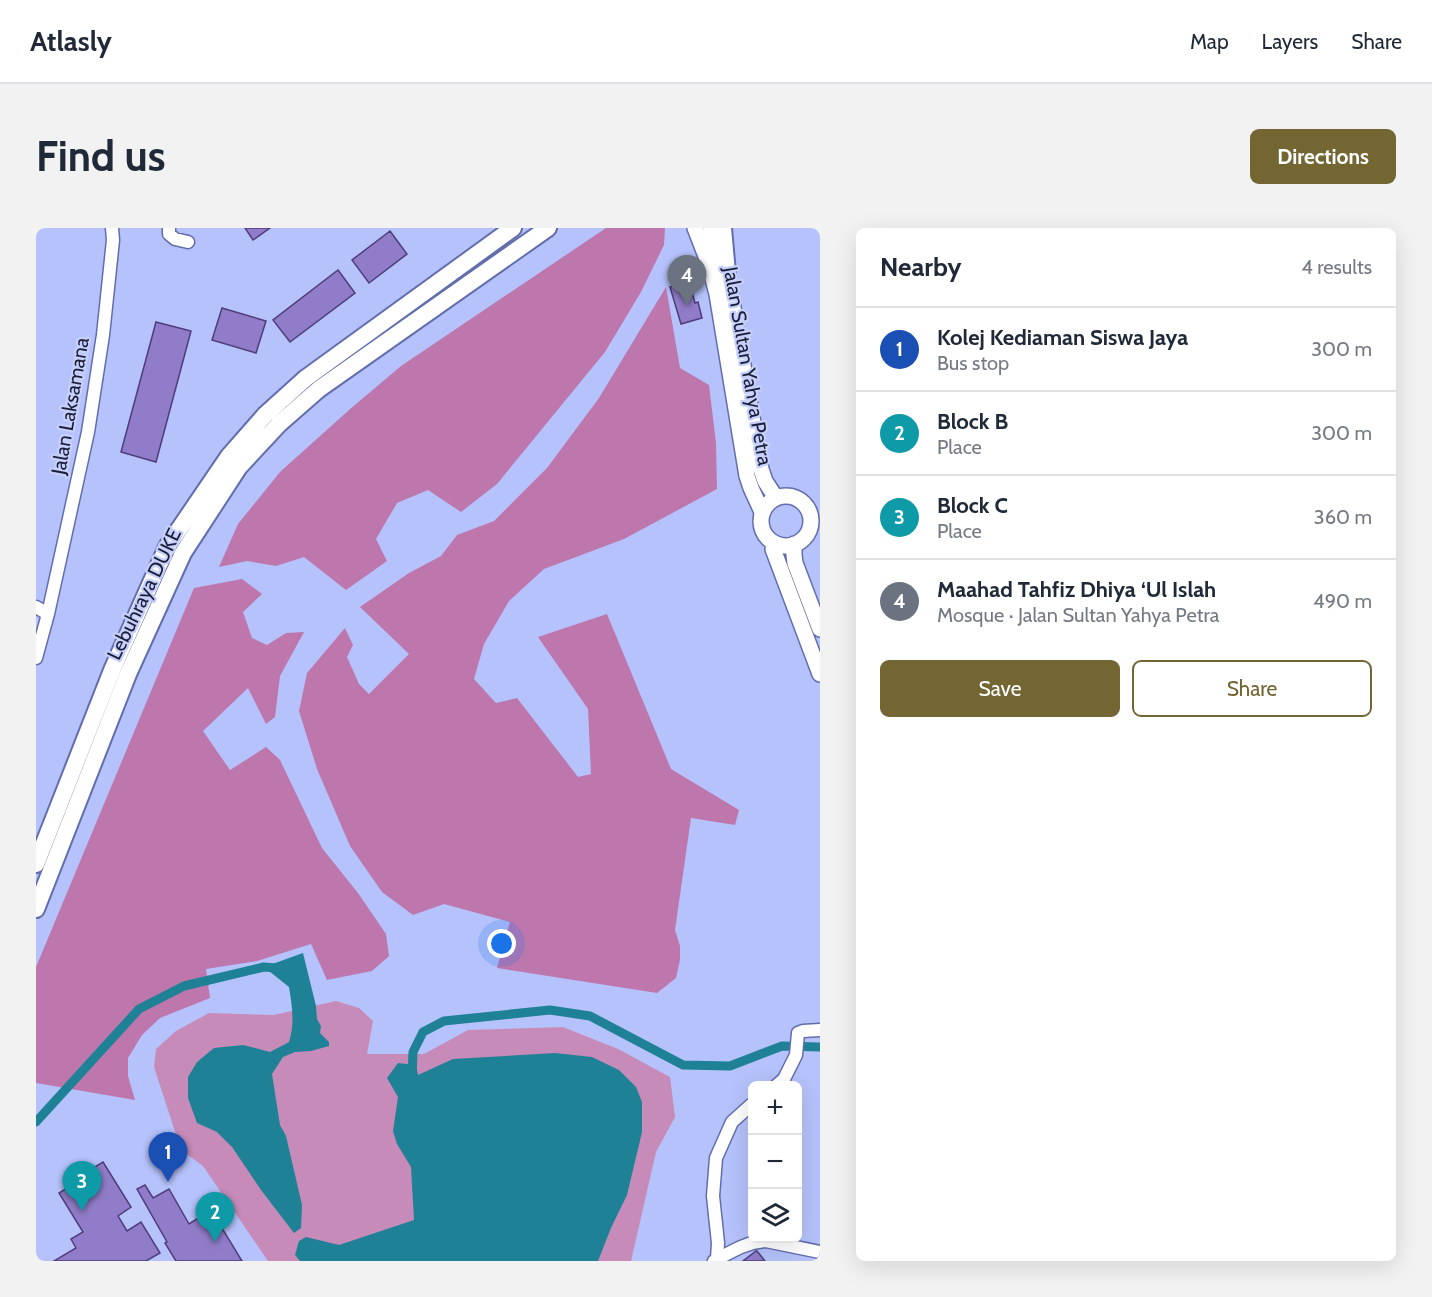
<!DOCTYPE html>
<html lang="en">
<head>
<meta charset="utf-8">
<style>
  body { margin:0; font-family:Cabin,sans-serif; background:#f2f2f3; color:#1f2937 }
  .controls { position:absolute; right:18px; bottom:18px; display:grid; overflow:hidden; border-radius:9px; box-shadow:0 6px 24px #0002 }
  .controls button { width:54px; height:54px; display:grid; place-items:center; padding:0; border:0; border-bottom:2px solid #e0e1e3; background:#fff; color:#1f2937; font:30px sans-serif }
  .you { position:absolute; left:466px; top:716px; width:21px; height:21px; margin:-15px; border:4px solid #fff; border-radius:50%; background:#1a73e8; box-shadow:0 0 0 9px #1a73e833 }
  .badge { display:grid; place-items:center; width:39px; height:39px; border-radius:50%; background:#736633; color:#fff; font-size:20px; font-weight:700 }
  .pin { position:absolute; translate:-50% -50px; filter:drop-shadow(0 2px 3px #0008) }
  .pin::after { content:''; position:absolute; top:32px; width:21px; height:18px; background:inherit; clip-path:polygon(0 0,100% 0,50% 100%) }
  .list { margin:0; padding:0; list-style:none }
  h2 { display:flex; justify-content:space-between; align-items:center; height:78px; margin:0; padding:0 24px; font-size:26px }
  h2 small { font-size:20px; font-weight:400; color:#747a83 }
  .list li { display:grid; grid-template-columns:39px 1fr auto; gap:18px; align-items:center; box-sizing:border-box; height:84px; padding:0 24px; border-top:2px solid #e0e1e3 }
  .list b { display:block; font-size:22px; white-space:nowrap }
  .list p { margin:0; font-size:20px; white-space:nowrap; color:#747a83 }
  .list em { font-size:20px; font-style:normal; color:#747a83 }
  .actions { display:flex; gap:12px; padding:18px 24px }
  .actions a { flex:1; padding:14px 0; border:2px solid #736633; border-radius:9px; text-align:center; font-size:21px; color:#736633 }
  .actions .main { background:#736633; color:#fff }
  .icon { flex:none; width:33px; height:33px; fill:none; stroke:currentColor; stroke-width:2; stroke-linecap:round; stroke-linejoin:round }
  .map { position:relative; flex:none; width:784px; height:1033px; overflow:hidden; border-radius:9px }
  header { display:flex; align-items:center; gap:36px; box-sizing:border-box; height:84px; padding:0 30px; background:#fff; border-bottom:2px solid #e0e1e3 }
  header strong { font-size:28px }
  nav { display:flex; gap:33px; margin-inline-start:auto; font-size:21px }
  .intro { display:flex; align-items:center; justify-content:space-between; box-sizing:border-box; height:144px; padding:0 36px }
  h1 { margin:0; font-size:42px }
  .button { padding:15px 27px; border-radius:9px; background:#736633; color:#fff; font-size:21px; font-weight:700 }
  main { display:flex; gap:36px; padding:0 36px }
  aside { flex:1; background:#fff; border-radius:9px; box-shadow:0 6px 24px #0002 }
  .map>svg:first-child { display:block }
  .green { fill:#c68bb8 }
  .forest { fill:#bd77ad }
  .water { fill:#1f8196 }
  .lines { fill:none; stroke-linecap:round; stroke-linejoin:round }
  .canal { stroke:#1f8196; stroke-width:9 }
  .building { fill:#907cc8; stroke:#4f3d7b; stroke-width:1.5 }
  .minor-casing { stroke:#626dae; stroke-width:15 }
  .major-casing { stroke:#626dae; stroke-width:18 }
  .highway-casing { stroke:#626dae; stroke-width:20 }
  .minor { stroke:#fff; stroke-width:12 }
  .major { stroke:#fff; stroke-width:15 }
  .highway { stroke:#fff; stroke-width:16 }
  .labels { text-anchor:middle; stroke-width:4.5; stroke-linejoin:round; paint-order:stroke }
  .street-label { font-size:20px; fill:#191d37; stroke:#c6d0fb }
</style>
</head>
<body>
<header>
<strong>Atlasly</strong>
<nav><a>Map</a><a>Layers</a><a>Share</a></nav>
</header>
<div class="intro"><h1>Find us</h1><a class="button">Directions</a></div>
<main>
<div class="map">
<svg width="784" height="1033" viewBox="0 0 784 1033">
  <rect width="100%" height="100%" fill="#b5c2fb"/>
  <path class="green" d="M300,773l23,7 14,13 -6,33h57l44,-24 95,-3 55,22 52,28 5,40 -19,35 -25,109h-363l-65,-95 -22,-16 -27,-83 2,-18 20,-18 33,-18 65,2z"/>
  <path class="forest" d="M570,0h59l-1,17 -23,47 -36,60 -108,132 -36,28 -33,-22 -31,13 -21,36 11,22 -41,29 -42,-33 -28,9 -29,-5 -28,6 19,-43 42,-52 69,-62 52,-44z
    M630,59l14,81 29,17 7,58 1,46 -93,50 -80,30 -35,32 -25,43 -10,35 22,24 21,-5 61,79 13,-3 -3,-65 -50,-72 69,-23 64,155 68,41 -4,15 -44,-7 -16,112 5,16v14l-4,18 -19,15 -160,-25 13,-46 -66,-18 -31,11 -31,-23 -32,-46 -33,-77 -18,-58 8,-38 38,-45 8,17 -6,12 12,27 10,10 40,-40 -49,-47 49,-34 32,-17 16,-21 37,-14 53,-53 52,-70z
    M206,351l20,15 -19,18 9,26 15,7 19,-12 18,-1 -24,44 -5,41 -9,7 -18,-36 -45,43 27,39 36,-23 14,13 42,88 36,45 28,41 3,22 -17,15 -45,9 -16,-36 -54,17 -51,8 4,29 -50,20 -18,17 -14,23v18l7,24 -99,-17v-116l158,-379z"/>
  <path class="water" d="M267,725l13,53 1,13 4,7 -1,7 9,9v4l-18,5 -16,1 -12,5 -11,17 8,51 6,11 16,69 -1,23 -7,5 -33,-43 -29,-43 -15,-15 -20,-9 -9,-25v-21l9,-15 17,-14 29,-3 27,7 19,-10c6,-19 3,-36 0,-55l-25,-20z
    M519,825l37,4 27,13 17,17 6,15v30l-15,63 -16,33 -13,33h-298l-5,-6 4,-14 7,-4 33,8 75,-25 -3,-53 -14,-23 -4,-13 5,-34 -11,-19 11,-15 18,2 2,10 35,-16z"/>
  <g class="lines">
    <path class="canal" d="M376,848l1,-24 10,-20 21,-11 106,-11 40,6 93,49 47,1 52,-20 38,1
      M0,894l103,-113 45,-23 80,-19 12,1"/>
  </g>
  <path class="building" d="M209,0h25l-17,12z
    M354,3l17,23 -38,29 -17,-23z
    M302,42l17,23 -65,49 -17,-22z
    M653,53l6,22 3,-1 4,16 -21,6 -11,-37z
    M186,80l44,13 -10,32 -44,-13z
    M120,94l35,9 -35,131 -35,-10z
    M67,934l28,45 -13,9 9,15 14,-9 19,31 -14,8h-92l22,-13 -5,-9 12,-7 -24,-39 28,-17 -2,-3z
    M109,957l8,13 16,-9 20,35 22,-14 31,51h-66l-11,-18 2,-1 -30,-53z
    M721,1023l8,10h-22l13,-10z"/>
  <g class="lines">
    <defs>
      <path id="minor" d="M133,0v6l6,5 13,3
        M0,379l12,7
        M0,430l12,-44 40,-182 15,-97 10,-95 -1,-12
        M740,858l8,-7 12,-24 2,-22 5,-2 17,-1
        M681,1031l1,-16 -5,-47 3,-38 16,-36 20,-18
        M678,1033c17,-9 32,-19 52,-20l54,11"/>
      <path id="major" d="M659,0l14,36 8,30 30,182 4,12 11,24
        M675,0l16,45 34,196 4,12 11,17
        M725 293a25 25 0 1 1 50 0a25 25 0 1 1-50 0Z
        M738,315l-1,6 47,125
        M758,316v11l1,8 25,66"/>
      <path id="highway" d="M687,0l4,45
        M0,636l77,-196 54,-121 62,-91 36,-41 41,-37 207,-150
        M0,681l92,-235 55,-121 56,-86 40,-43 40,-35 229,-161"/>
    </defs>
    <use href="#minor" class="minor-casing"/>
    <use href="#major" class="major-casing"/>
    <use href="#highway" class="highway-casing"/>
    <use href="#minor" class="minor"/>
    <use href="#major" class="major"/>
    <use href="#highway" class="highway"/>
  </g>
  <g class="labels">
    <g class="street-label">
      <text transform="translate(712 138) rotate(80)" y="7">Jalan Sultan Yahya Petra</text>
      <text transform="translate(34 178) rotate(-80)" y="7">Jalan Laksamana</text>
      <text transform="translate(108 366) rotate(-64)" y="7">Lebuhraya DUKE</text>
    </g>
  </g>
</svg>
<div class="controls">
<button>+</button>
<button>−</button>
<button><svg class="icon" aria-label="layers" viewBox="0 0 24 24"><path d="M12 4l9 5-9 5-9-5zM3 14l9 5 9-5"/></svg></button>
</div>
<div class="you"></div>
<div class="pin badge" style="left:132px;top:954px;background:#1a4fb4">1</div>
<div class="pin badge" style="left:179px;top:1014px;background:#0f9aa8">2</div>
<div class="pin badge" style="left:46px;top:983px;background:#0f9aa8">3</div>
<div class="pin badge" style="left:651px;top:77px;background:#6b7280">4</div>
</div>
<aside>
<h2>Nearby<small>4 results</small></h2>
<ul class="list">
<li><span class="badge" style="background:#1a4fb4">1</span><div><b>Kolej Kediaman Siswa Jaya</b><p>Bus stop</p></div><em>300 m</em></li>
<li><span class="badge" style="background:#0f9aa8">2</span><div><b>Block B</b><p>Place</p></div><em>300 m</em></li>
<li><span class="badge" style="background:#0f9aa8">3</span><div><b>Block C</b><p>Place</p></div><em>360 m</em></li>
<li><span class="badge" style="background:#6b7280">4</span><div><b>Maahad Tahfiz Dhiya ‘Ul Islah</b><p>Mosque · Jalan Sultan Yahya Petra</p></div><em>490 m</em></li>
</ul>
<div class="actions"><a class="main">Save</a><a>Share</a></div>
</aside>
</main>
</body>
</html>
